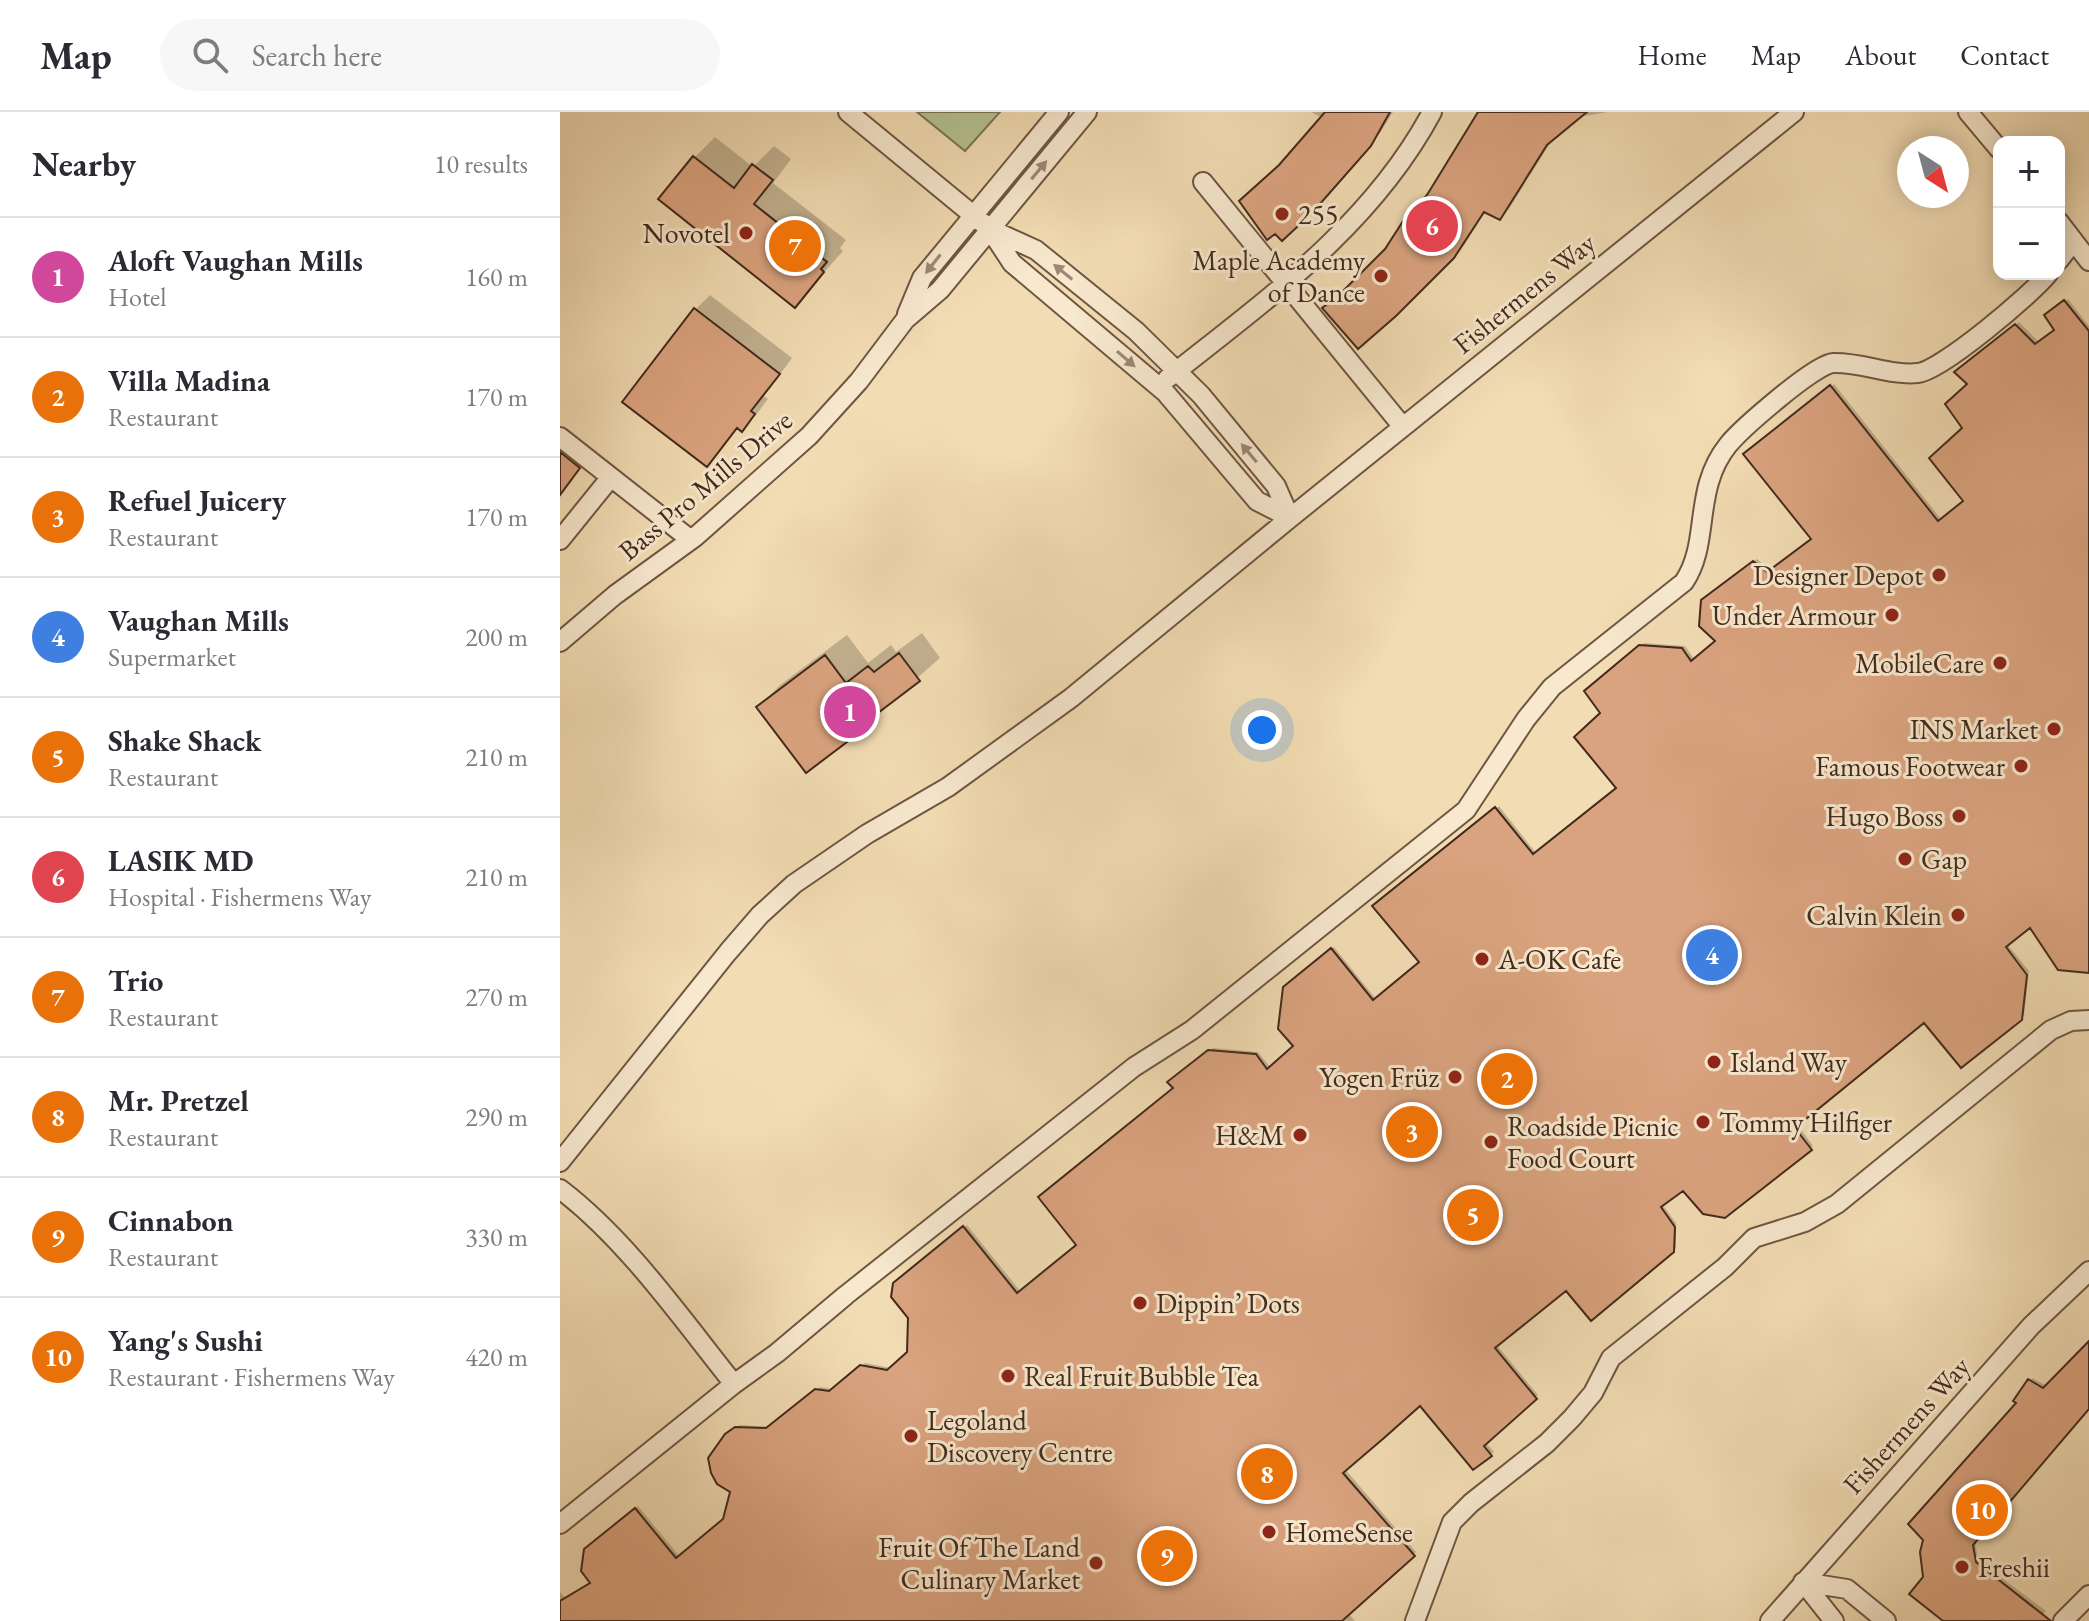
<!DOCTYPE html>
<html lang="en">
<head>
<meta charset="utf-8">
<style>
  body { margin:0; font-family:"EB Garamond",serif; background:#f7f7f7; color:#2b2b33 }
  .controls { position:absolute; right:24px; top:24px; display:grid; overflow:hidden; border-radius:16px; box-shadow:0 4px 20px #0003 }
  .controls button { width:72px; height:72px; display:grid; place-items:center; padding:0; border:0; border-bottom:2px solid #e1e1e2; background:#fff; color:#2b2b33; font:40px sans-serif }
  .compass { position:absolute; left:1337px; top:24px; width:72px; height:72px; border-radius:50%; background:#fff; box-shadow:0 4px 20px #0003; rotate:144deg }
  .you { position:absolute; left:702px; top:618px; width:28px; height:28px; margin:-20px; border:6px solid #fff; border-radius:50%; background:#1a73e8; box-shadow:0 0 0 12px #1a73e833 }
  .badge { display:grid; place-items:center; width:52px; height:52px; border-radius:50%; background:#2563eb; color:#fff; font-size:26px; font-weight:700 }
  .pin { position:absolute; translate:-50% -50%; border:4px solid #fff; box-shadow:0 2px 8px #0006 }
  .list { margin:0; padding:0; list-style:none }
  h2 { display:flex; justify-content:space-between; align-items:center; height:104px; margin:0; padding:0 32px; font-size:34px }
  h2 small { font-size:26px; font-weight:400; color:#7c7c81 }
  .list li { display:grid; grid-template-columns:52px 1fr auto; gap:24px; align-items:center; box-sizing:border-box; height:120px; padding:0 32px; border-top:2px solid #e1e1e2 }
  .list b { display:block; font-size:30px; white-space:nowrap }
  .list p { margin:0; font-size:26px; white-space:nowrap; color:#7c7c81 }
  .list em { font-size:26px; font-style:normal; color:#7c7c81 }
  .icon { flex:none; width:44px; height:44px; fill:none; stroke:currentColor; stroke-width:2; stroke-linecap:round; stroke-linejoin:round }
  .map { position:relative; flex:none; width:1529px; height:1509px; overflow:hidden }
  header { display:flex; align-items:center; gap:48px; box-sizing:border-box; height:112px; padding:0 40px; background:#fff; border-bottom:2px solid #e1e1e2 }
  header strong { font-size:38px }
  nav { display:flex; gap:44px; margin-inline-start:auto; font-size:28px }
  .search { width:560px; height:72px; background:#f7f7f7; display:flex; align-items:center; gap:20px; box-sizing:border-box; padding:0 28px; border-radius:44px; color:#7c7c81; font-size:30px }
  main { display:flex }
  aside { flex:1; background:#fff }
  .map>svg:first-child { display:block }
  .green { fill:#b5c291; stroke:#7c7656; stroke-width:2 }
  .shadow { fill:#0003 }
  .building { fill:#daa37f; stroke:#43291c; stroke-width:2 }
  .lines { fill:none; stroke-linecap:round; stroke-linejoin:round }
  .minor-casing { stroke:#6f5642; stroke-width:22 }
  .minor { stroke:#f7e8ce; stroke-width:18 }
  .oneway { fill:#9d8875 }
  .poi-dot { fill:#8f2418; stroke:#f7e8ce; stroke-width:3 }
  .labels { text-anchor:middle; stroke-width:6; stroke-linejoin:round; paint-order:stroke }
  .poi-label { font-size:28px; fill:#43291c; stroke:#f7e8ce; text-anchor:end }
  .street-label { font-size:28px; fill:#43291c; stroke:#f7e8ce }
</style>
</head>
<body>
<header>
<strong>Map</strong>
<div class="search"><svg class="icon" aria-label="search" viewBox="0 0 24 24"><circle cx="10" cy="10" r="6"/><path d="M15 15l6 6"/></svg>Search here</div>
<nav><a>Home</a><a>Map</a><a>About</a><a>Contact</a></nav>
</header>
<main>
<aside>
<h2>Nearby<small>10 results</small></h2>
<ul class="list">
<li><span class="badge" style="background:#d1479c">1</span><div><b>Aloft Vaughan Mills</b><p>Hotel</p></div><em>160 m</em></li>
<li><span class="badge" style="background:#e8710a">2</span><div><b>Villa Madina</b><p>Restaurant</p></div><em>170 m</em></li>
<li><span class="badge" style="background:#e8710a">3</span><div><b>Refuel Juicery</b><p>Restaurant</p></div><em>170 m</em></li>
<li><span class="badge" style="background:#3f7fe0">4</span><div><b>Vaughan Mills</b><p>Supermarket</p></div><em>200 m</em></li>
<li><span class="badge" style="background:#e8710a">5</span><div><b>Shake Shack</b><p>Restaurant</p></div><em>210 m</em></li>
<li><span class="badge" style="background:#e0444e">6</span><div><b>LASIK MD</b><p>Hospital · Fishermens Way</p></div><em>210 m</em></li>
<li><span class="badge" style="background:#e8710a">7</span><div><b>Trio</b><p>Restaurant</p></div><em>270 m</em></li>
<li><span class="badge" style="background:#e8710a">8</span><div><b>Mr. Pretzel</b><p>Restaurant</p></div><em>290 m</em></li>
<li><span class="badge" style="background:#e8710a">9</span><div><b>Cinnabon</b><p>Restaurant</p></div><em>330 m</em></li>
<li><span class="badge" style="background:#e8710a">10</span><div><b>Yang's Sushi</b><p>Restaurant · Fishermens Way</p></div><em>420 m</em></li>
</ul>
</aside>
<div class="map">
<svg width="1529" height="1509" viewBox="0 0 1529 1509">
  <rect width="100%" height="100%" fill="#f2dcb3"/>
  <filter id="stains"><feTurbulence type="fractalNoise" baseFrequency=".0025" numOctaves="4"/><feColorMatrix values="0 0 0 0 .2 0 0 0 0 .09 0 0 0 0 .02 0 0 0 .5 -.17"/></filter>
  <radialGradient id="worn" r=".72"><stop offset=".6" stop-color="#630" stop-opacity="0"/><stop offset="1" stop-color="#630" stop-opacity=".3"/></radialGradient>
  <path class="green" d="M357,0h83l-35,39z"/>
  <path class="shadow" d="M751,0h82l-13,21 -58,66 -37,-38 37,-43z
    M920,0h128l-30,5 -24,20 -44,70 -10,11 -14,-7 -22,34 -69,70 -70,-6 62,-59 42,-54z
    M155,25l38,30 21,-21 17,13 -18,24 73,57 -6,8 3,3 -48,54 -134,-106 34,-42z
    M150,183l82,63 -28,38 4,3 -12,16 -15,15 -3,-3 -31,38 -82,-63 71,-93z
    M1508,187l21,27v645l-59,-45 -23,18 22,27 -5,44 -4,4 -96,2 -127,103 16,22 -89,70 -40,-28 -22,16 14,19v24l-85,71 -25,-29 -70,55 42,51 -53,47 9,10 -3,2 -18,13 -53,-63 -75,65 71,83 -68,61 7,8h-795v-29l6,7 26,-17 -3,-36 49,-40 42,51 45,-38 7,-28 -2,-59 10,-7 31,2 49,-40 13,2 32,-26 26,5 18,-15 1,-35 -12,-38 69,-55 54,67 58,-48 96,-156 -3,-9 41,-31 45,4 13,16 24,-22 -6,-62 45,-37 42,52 45,-37 -46,-55 124,-101 37,47 82,-65 -15,-75 -16,-22 57,-48 41,3 10,14 22,-19 -11,-43 51,-39 14,12 43,-32 -65,-87 85,-68 107,135 24,-18v-73l4,-44 -12,-12 62,-50 20,20 17,-12 -7,-18z
    M0,321l29,24 -29,39z
    M362,521l18,25 -90,79 -91,-30 21,-22 67,-50 21,28 23,-18 5,7z
    M1529,1231v63l-114,135 3,19 68,51 -9,10h-91l-21,-43 105,-197 2,-3 15,8z"/>
  <path class="building" d="M765,0h65l-19,34 -59,67 -30,28 -7,-7 -8,6 -28,-39 40,-36z
    M918,0h109l-40,33 -47,75 -16,-8 -30,46 -58,58 -38,33 -36,-41 15,-11 48,-48 18,-28 24,-26z
    M133,44l41,32 18,-24 21,16 -19,24 73,58 -6,7 3,3 -29,36 -137,-109z
    M1504,188l25,31v642l-31,-3 -28,-42 -24,19 21,28 -5,45 -61,48 -37,-45 -129,105 17,22 -87,68 -22,-4 -20,-23 -22,16 14,20 -1,25 -83,69 -25,-30 -71,57 42,51 -53,47 8,10 -19,14 -53,-64 -36,32 -41,35 72,83 -73,65h-782v-20l30,-18 -9,-12 3,-22 51,-41 41,50 47,-39 7,-27 -13,-8 -6,-11 -3,-15 17,-24 10,-7 31,1 49,-39 14,2 31,-26 27,5 20,-18 1,-34 -17,-21 2,-14 70,-57 54,67 59,-48 -38,-48 135,-109 -6,-6 41,-32 48,4 11,15 26,-23 -15,-17 5,-42 48,-39 42,52 46,-38 -47,-56 123,-99 38,47 83,-66 -42,-51 26,-24 -16,-22 55,-46 43,3 9,13 24,-20 -16,-15 2,-26 52,-39 14,11 44,-33 -68,-85 87,-69 108,136 25,-20 -34,-43 33,-30 -17,-24 22,-20 -13,-12 61,-48 20,20 19,-14 -10,-15z
    M134,196l86,66 -29,37 4,3 -13,18 -5,-4 -30,39 -85,-65z
    M0,340l20,16 -20,27z
    M339,541l21,28 -71,54 2,4 -45,34 -50,-66 69,-52 21,28 22,-17 6,6z
    M1529,1229v68l-116,136 3,17 75,59h-108l-34,-27 14,-17 -3,-25 3,-12 -15,-16 108,-121 -3,-2 15,-22 15,9z"/>
  <g class="lines">
    <defs>
      <path id="minor" d="M288,0l142,117 46,21 100,81 65,64 75,91 14,32
        M1408,0l31,37
        M643,70l200,245
        M1499,110l30,39
        M431,119l21,32 153,129 92,109 33,17
        M1499,148l14,-18
        M347,202l15,-36 137,-166
        M608,266c99,-79 203,-152 264,-266
        M0,325l131,103
        M0,428l51,-63
        M0,530l55,-47 80,-58 114,-101 50,-55 46,-61 35,-30 147,-178
        M0,1050l168,-210 32,-37 34,-31 73,-50 81,-47 123,-89 219,-180 504,-406
        M0,1077c67,51 121,129 174,195l43,-31 69,-58 288,-228 58,-37 274,-220 60,-91 26,-32 132,-105c27,-40 8,-92 44,-137 13,-16 87,-81 105,-82 29,-1 57,13 85,10 23,-2 114,-79 130,-99
        M0,1412l174,-140
        M1243,1470l44,7 39,32
        M1243,1470l31,39
        M855,1509l37,-99 19,-19 76,-60 25,-25 21,-25 18,-35 114,-91 29,-29 51,-16 32,-18 214,-174 20,-9 18,-1
        M1210,1509l261,-295 58,-55
        M1503,1509l26,-26"/>
    </defs>
    <use href="#minor" class="minor-casing"/>
    <use href="#minor" class="minor"/>
  </g>
  <defs><path id="oneway-solid" d="M-6-.8H1V-3.2L6.5 0L1 3.2V.8H-6Z" transform="scale(2)"/></defs>
  <g class="oneway">
    <use href="#oneway-solid" transform="translate(479 58) rotate(-50)"/>
    <use href="#oneway-solid" transform="translate(373 152) rotate(128)"/>
    <use href="#oneway-solid" transform="translate(503 160) rotate(-141)"/>
    <use href="#oneway-solid" transform="translate(566 247) rotate(41)"/>
    <use href="#oneway-solid" transform="translate(689 341) rotate(-130)"/>
  </g>
  <g class="poi-dot">
    <circle cx="722" cy="102" r="8"/>
    <circle cx="186" cy="121" r="8"/>
    <circle cx="821" cy="164" r="8"/>
    <circle cx="1379" cy="463" r="8"/>
    <circle cx="1332" cy="503" r="8"/>
    <circle cx="1440" cy="551" r="8"/>
    <circle cx="1494" cy="617" r="8"/>
    <circle cx="1461" cy="654" r="8"/>
    <circle cx="1399" cy="704" r="8"/>
    <circle cx="1345" cy="747" r="8"/>
    <circle cx="1398" cy="803" r="8"/>
    <circle cx="922" cy="847" r="8"/>
    <circle cx="1154" cy="950" r="8"/>
    <circle cx="895" cy="965" r="8"/>
    <circle cx="1143" cy="1010" r="8"/>
    <circle cx="740" cy="1023" r="8"/>
    <circle cx="931" cy="1030" r="8"/>
    <circle cx="580" cy="1191" r="8"/>
    <circle cx="448" cy="1264" r="8"/>
    <circle cx="351" cy="1324" r="8"/>
    <circle cx="709" cy="1420" r="8"/>
    <circle cx="536" cy="1451" r="8"/>
    <circle cx="1402" cy="1455" r="8"/>
  </g>
  <g class="labels">
    <g class="poi-label">
      <text x="738" y="112" text-anchor="start">255</text>
      <text x="170" y="131">Novotel</text>
      <text x="805" y="158">Maple Academy<tspan x="805" dy="32">of Dance</tspan></text>
      <text x="1363" y="473">Designer Depot</text>
      <text x="1316" y="513">Under Armour</text>
      <text x="1424" y="561">MobileCare</text>
      <text x="1478" y="627">INS Market</text>
      <text x="1445" y="664">Famous Footwear</text>
      <text x="1383" y="714">Hugo Boss</text>
      <text x="1361" y="757" text-anchor="start">Gap</text>
      <text x="1382" y="813">Calvin Klein</text>
      <text x="938" y="857" text-anchor="start">A-OK Cafe</text>
      <text x="1170" y="960" text-anchor="start">Island Way</text>
      <text x="879" y="975">Yogen Früz</text>
      <text x="1159" y="1020" text-anchor="start">Tommy Hilfiger</text>
      <text x="947" y="1024" text-anchor="start">Roadside Picnic<tspan x="947" dy="32">Food Court</tspan></text>
      <text x="724" y="1033">H&amp;M</text>
      <text x="596" y="1201" text-anchor="start">Dippin’ Dots</text>
      <text x="464" y="1274" text-anchor="start">Real Fruit Bubble Tea</text>
      <text x="367" y="1318" text-anchor="start">Legoland<tspan x="367" dy="32">Discovery Centre</tspan></text>
      <text x="725" y="1430" text-anchor="start">HomeSense</text>
      <text x="520" y="1445">Fruit Of The Land<tspan x="520" dy="32">Culinary Market</tspan></text>
      <text x="1418" y="1465" text-anchor="start">Freshii</text>
    </g>
    <g class="street-label">
      <text transform="translate(964 181) rotate(-39)" y="10">Fishermens Way</text>
      <text transform="translate(145 373) rotate(-40)" y="10">Bass Pro Mills Drive</text>
      <text transform="translate(1346 1313) rotate(-48)" y="10">Fishermens Way</text>
    </g>
  </g>
  <rect width="100%" height="100%" filter="url(#stains)"/>
  <rect width="100%" height="100%" fill="url(#worn)"/>
</svg>
<div class="controls">
<button>+</button>
<button>−</button>
</div>
<svg class="compass" viewBox="-18 -18 36 36"><path d="M0-13l5 13h-10z" fill="#e53935"/><path d="M0 13l5-13h-10z" fill="#7c7c81"/></svg>
<div class="you"></div>
<div class="pin badge" style="left:290px;top:600px;background:#d1479c">1</div>
<div class="pin badge" style="left:947px;top:967px;background:#e8710a">2</div>
<div class="pin badge" style="left:852px;top:1020px;background:#e8710a">3</div>
<div class="pin badge" style="left:1152px;top:843px;background:#3f7fe0">4</div>
<div class="pin badge" style="left:913px;top:1103px;background:#e8710a">5</div>
<div class="pin badge" style="left:872px;top:114px;background:#e0444e">6</div>
<div class="pin badge" style="left:235px;top:134px;background:#e8710a">7</div>
<div class="pin badge" style="left:707px;top:1362px;background:#e8710a">8</div>
<div class="pin badge" style="left:607px;top:1444px;background:#e8710a">9</div>
<div class="pin badge" style="left:1422px;top:1398px;background:#e8710a">10</div>
</div>
</main>
</body>
</html>
